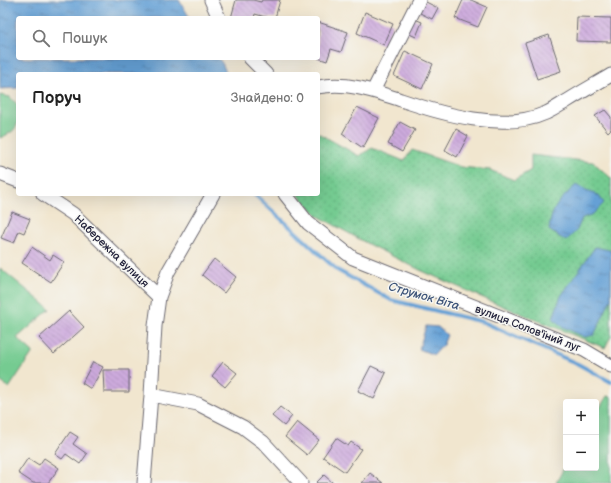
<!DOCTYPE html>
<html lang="uk">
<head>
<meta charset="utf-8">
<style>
  body { margin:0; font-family:"Balsamiq Sans",sans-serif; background:#f6f6f6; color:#222 }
  .controls { position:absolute; right:12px; bottom:12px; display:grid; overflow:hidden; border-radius:4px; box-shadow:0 4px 16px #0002 }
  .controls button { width:36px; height:36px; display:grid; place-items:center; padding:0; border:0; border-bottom:1px solid #e0e0e0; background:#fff; color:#222; font:20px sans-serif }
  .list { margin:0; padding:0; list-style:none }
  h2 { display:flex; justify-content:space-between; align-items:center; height:52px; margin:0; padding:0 16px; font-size:17px }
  h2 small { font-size:13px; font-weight:400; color:#767676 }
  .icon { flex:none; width:22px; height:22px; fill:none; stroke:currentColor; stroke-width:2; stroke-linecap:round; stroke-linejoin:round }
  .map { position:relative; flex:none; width:611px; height:483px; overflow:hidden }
  .search { position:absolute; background:#fff; box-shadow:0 4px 16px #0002; left:16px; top:16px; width:304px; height:44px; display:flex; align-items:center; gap:10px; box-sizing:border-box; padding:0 14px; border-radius:4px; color:#767676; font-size:15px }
  .panel { position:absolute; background:#fff; box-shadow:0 4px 16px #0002; left:16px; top:72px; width:304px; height:124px; border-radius:4px }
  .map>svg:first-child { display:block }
  .grass { fill:url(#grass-dots); stroke:#4b7666 }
  .garden { fill:#74cb91; stroke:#4b7666 }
  .water { fill:url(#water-ripples); stroke:#446188 }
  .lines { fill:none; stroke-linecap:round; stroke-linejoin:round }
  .stream { stroke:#65a0d5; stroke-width:4 }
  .building { fill:url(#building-back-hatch) }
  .minor-casing { stroke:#6a676f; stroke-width:15 }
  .minor { stroke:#fff; stroke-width:13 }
  .labels { text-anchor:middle; stroke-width:3; stroke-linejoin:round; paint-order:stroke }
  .street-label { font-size:11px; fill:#22223b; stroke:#f6f6f2 }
  .water-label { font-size:12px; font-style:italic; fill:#3d5479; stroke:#f6f6f2 }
</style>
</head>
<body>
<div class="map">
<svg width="611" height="483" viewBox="0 0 611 483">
  <defs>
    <pattern id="grass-dots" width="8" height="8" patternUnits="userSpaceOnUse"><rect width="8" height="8" fill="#74cb91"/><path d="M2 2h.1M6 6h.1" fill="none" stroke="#64ae7e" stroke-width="1.8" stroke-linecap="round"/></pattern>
    <pattern id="water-ripples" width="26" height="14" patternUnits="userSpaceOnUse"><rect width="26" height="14" fill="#65a0d5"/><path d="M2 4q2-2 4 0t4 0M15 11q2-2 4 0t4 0" fill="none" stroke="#5382ae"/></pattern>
    <pattern id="building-back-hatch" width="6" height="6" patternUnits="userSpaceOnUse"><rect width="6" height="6" fill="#cdaadd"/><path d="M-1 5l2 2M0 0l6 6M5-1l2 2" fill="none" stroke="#a68ab4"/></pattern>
  </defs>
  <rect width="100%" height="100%" fill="#f6f6f2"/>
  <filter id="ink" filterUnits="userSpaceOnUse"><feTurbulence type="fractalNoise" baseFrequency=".025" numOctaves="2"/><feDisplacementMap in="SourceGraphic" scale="8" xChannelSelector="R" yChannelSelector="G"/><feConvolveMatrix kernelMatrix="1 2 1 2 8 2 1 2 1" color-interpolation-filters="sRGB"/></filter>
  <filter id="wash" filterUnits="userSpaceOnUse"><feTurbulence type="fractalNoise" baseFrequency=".012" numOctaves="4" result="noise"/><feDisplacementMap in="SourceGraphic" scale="16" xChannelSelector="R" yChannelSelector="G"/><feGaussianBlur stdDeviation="0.9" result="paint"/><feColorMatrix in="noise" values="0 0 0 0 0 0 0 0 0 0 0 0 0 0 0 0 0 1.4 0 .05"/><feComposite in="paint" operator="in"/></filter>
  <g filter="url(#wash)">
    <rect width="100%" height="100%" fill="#f1e6cf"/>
    <path class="grass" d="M318,133l41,23 13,-8 32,13 8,-11 49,17 29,3 24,10 17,-10v-15l62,7 18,16v158l-6,12 -117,-48 -68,-30 -52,-26 -50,-28 -21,-22h21z"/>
    <path class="garden" d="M0,95l10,2 8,8c0,21 2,24 -18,33z
      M0,268l50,41 -33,29 16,14 -24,36 -9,-7z
      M607,396l4,1v86h-55l10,-19v4h30v-54z"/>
    <path class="water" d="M0,0h179l11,18h-172v40h200l4,5 5,11h-209v14l-18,1z
      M576,185l23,11 5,7 -11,11 -11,4 -5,12 -11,11 -17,-11c3,-24 10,-29 27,-45z
      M595,247l14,3 2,2v47l-17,36 -9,2 -24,-11 -8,-8 8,-22z
      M426,326l12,1 9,8 -4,10 -9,10 -15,-6z"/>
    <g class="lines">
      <path class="stream" d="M254,194l83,76 54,30 92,22 95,42 33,18"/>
    </g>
    <g id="blocks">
      <path class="building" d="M236,0h17l8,2 1,-2h18l-5,18h-6l-14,-4 -1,4h-23z
        M422,0l16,8 -6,11 -16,-8z
        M463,0h8l16,7 -9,20 -23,-9z
        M365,12l28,12 -9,21 -27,-12z
        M410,17l12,5 -6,15 -11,-5z
        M577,17l34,1v24l-35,-1z
        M318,22l30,10 -7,20 -10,-3 -4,12 -9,-3z
        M549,35l12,36 -24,8 -12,-36z
        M405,51l28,13 -11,25 -28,-13z
        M357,107l22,11 -16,30 -21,-14z
        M605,110l6,7v12l-3,3 -13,-16z
        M400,122l15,8 -13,22 -14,-8z
        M456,129l12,7 -11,21 -12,-7z
        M12,212l18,7 -6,14 -5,-2 -5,12 -13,-5z
        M32,247l18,13 3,-5 11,7 -13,20 -29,-19z
        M214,259l22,18 -12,16 -22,-18z
        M69,311l15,16 -30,27 -15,-16z
        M93,362l10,5 -12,22 -9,-6z
        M223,362l14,11 -12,14 -13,-11z
        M371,366l15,7 -12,26 -16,-8z
        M103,370h26v22h-25z
        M280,407l12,9 -8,10 -12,-10z
        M297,422l22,18 -12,15 -22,-18z
        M70,432l8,5 -5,7 14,10 -7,10 -14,-10 -4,5 -7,-5z
        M336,438l12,8 3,-4 10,7 -16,23 -22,-15z
        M28,458l11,7 5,-7 15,10 -11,15h-15l-15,-10z
        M370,473l13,10h-21z
        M324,475l9,8h-17z"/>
    </g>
  </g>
  <g filter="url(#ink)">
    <use href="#blocks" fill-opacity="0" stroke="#6a676f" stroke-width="1"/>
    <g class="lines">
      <defs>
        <path id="minor" d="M211,0l8,18
          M250,58l16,16
          M318,87c28,-6 56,4 83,13 41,14 103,32 145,13 7,-3 14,-8 21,-12 14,-9 29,-17 44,-26
          M373,91l46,-91
          M0,174l18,7
          M43,194l30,20 63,61 23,22
          M285,194l23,29 45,35 231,92 27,16
          M151,395l47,9 45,23 20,15 38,41
          M144,483l7,-88 4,-69 4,-29 9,-25 45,-78"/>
      </defs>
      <use href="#minor" class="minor-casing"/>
      <use href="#minor" class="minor"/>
    </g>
  </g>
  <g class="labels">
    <g class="street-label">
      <text transform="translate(112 251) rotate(44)" y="4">Набережна вулиця</text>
      <text transform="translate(528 328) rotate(21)" y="4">вулиця Солов'їний луг</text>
    </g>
    <g class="water-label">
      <text transform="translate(424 296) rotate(16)" y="4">Струмок Віта</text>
    </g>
  </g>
</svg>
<div class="controls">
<button>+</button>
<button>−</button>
</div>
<div class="search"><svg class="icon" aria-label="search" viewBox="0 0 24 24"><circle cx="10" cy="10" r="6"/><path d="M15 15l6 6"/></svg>Пошук</div>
<section class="panel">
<h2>Поруч<small>Знайдено: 0</small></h2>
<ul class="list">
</ul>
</section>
</div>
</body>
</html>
